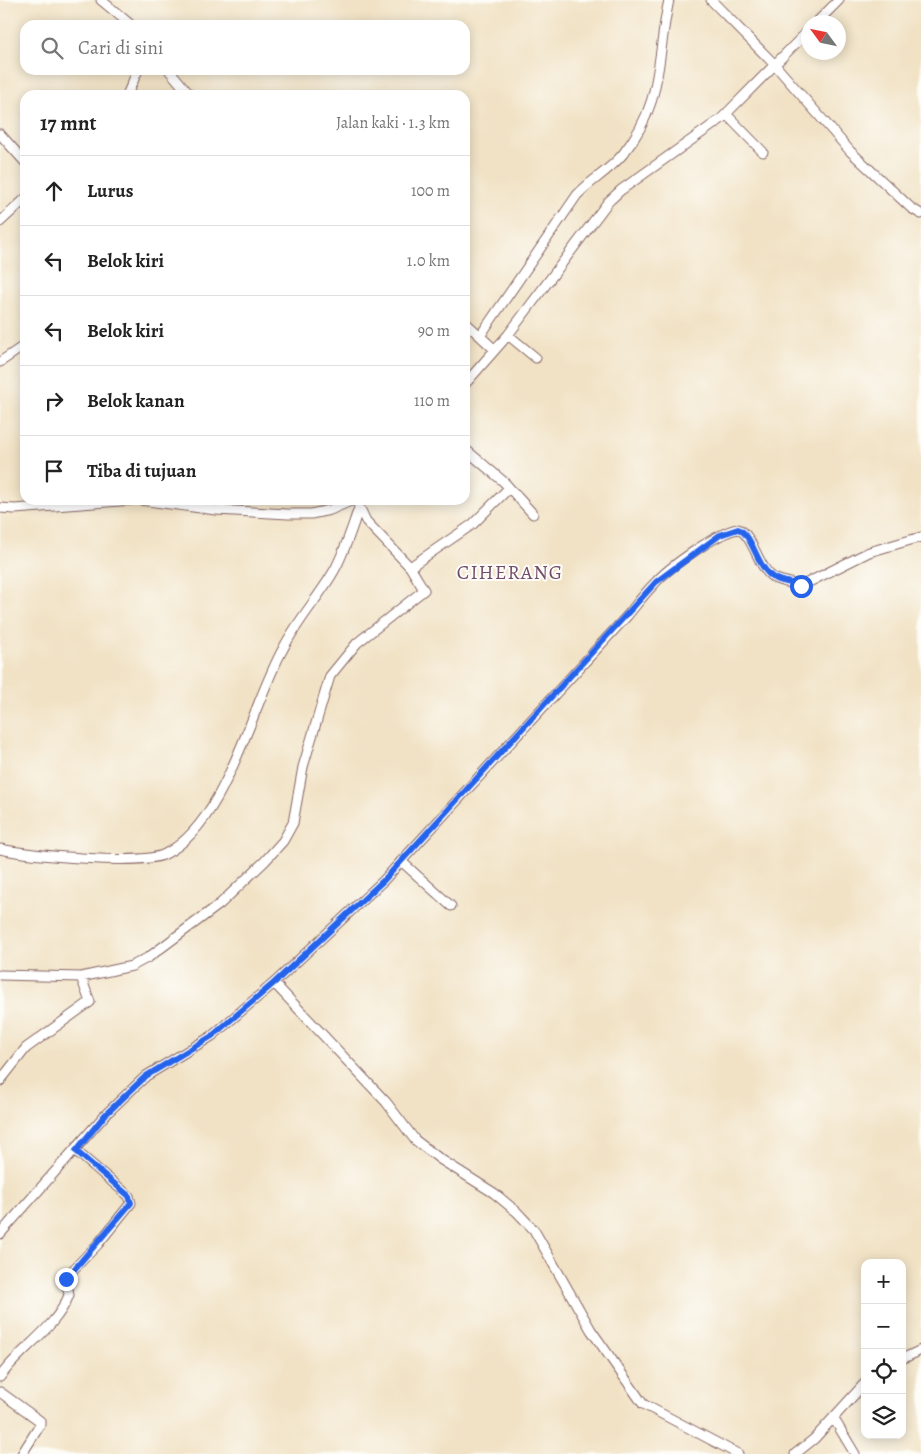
<!DOCTYPE html>
<html lang="id">
<head>
<meta charset="utf-8">
<style>
  body { margin:0; font-family:Alegreya,serif; background:#f2f2f2; color:#222 }
  .controls { position:absolute; right:15px; bottom:15px; display:grid; overflow:hidden; border-radius:10px; box-shadow:0 2px 12px #0003 }
  .controls button { width:45px; height:45px; display:grid; place-items:center; padding:0; border:0; border-bottom:1px solid #e0e0e0; background:#fff; color:#222; font:25px sans-serif }
  .compass { position:absolute; left:801px; top:15px; width:45px; height:45px; border-radius:50%; background:#fff; box-shadow:0 2px 12px #0003; rotate:303deg }
  .stop { position:absolute; width:15px; height:15px; margin:-11px; border:4px solid #2563eb; border-radius:50%; background:#fff }
  .stop.end { background:#2563eb; border-color:#fff; box-shadow:0 1px 5px #0008 }
  .list { margin:0; padding:0; list-style:none }
  h2 { display:flex; justify-content:space-between; align-items:center; height:65px; margin:0; padding:0 20px; font-size:21px }
  h2 small { font-size:16px; font-weight:400; color:#767676 }
  .list li { display:grid; grid-template-columns:32px 1fr auto; gap:15px; align-items:center; box-sizing:border-box; height:70px; padding:0 20px; border-top:1px solid #e0e0e0 }
  .list b { display:block; font-size:19px; white-space:nowrap }
  .list em { font-size:16px; font-style:normal; color:#767676 }
  .icon { flex:none; width:28px; height:28px; fill:none; stroke:currentColor; stroke-width:2; stroke-linecap:round; stroke-linejoin:round }
  .map { position:relative; flex:none; width:921px; height:1454px; overflow:hidden }
  .search { position:absolute; background:#fff; box-shadow:0 2px 12px #0003; left:20px; top:20px; width:450px; height:55px; display:flex; align-items:center; gap:12px; box-sizing:border-box; padding:0 18px; border-radius:15px; color:#767676; font-size:19px }
  .panel { position:absolute; background:#fff; box-shadow:0 2px 12px #0003; left:20px; top:90px; width:450px; height:415px; border-radius:15px }
  .map>svg:first-child { display:block }
  .lines { fill:none; stroke-linecap:round; stroke-linejoin:round }
  .minor-casing { stroke:#846361; stroke-width:11 }
  .minor { stroke:#fff; stroke-width:9 }
  .route { stroke:#2563eb; stroke-width:6 }
  .labels { text-anchor:middle; stroke-width:4; stroke-linejoin:round; paint-order:stroke }
  .quarter-label { font-size:20px; letter-spacing:1px; fill:#724c6b; stroke:#fdfcf7 }
</style>
</head>
<body>
<div class="map">
<svg width="921" height="1454" viewBox="0 0 921 1454">
  <rect width="100%" height="100%" fill="#fdfcf7"/>
  <filter id="ink" filterUnits="userSpaceOnUse"><feTurbulence type="fractalNoise" baseFrequency=".02" numOctaves="2"/><feDisplacementMap in="SourceGraphic" scale="10" xChannelSelector="R" yChannelSelector="G"/><feConvolveMatrix kernelMatrix="1 2 1 2 8 2 1 2 1" color-interpolation-filters="sRGB"/></filter>
  <filter id="wash" filterUnits="userSpaceOnUse"><feTurbulence type="fractalNoise" baseFrequency=".0096" numOctaves="4" result="noise"/><feDisplacementMap in="SourceGraphic" scale="20" xChannelSelector="R" yChannelSelector="G"/><feGaussianBlur stdDeviation="1.12" result="paint"/><feColorMatrix in="noise" values="0 0 0 0 0 0 0 0 0 0 0 0 0 0 0 0 0 1.4 0 .05"/><feComposite in="paint" operator="in"/></filter>
  <g filter="url(#wash)">
    <rect width="100%" height="100%" fill="#f1e2c5"/>
  </g>
  <g filter="url(#ink)">
    <g class="lines">
      <defs>
        <path id="minor" d="M101,0l30,25
          M711,0l64,65 75,86 61,57 10,6
          M817,22l22,-22
          M169,70l21,25
          M127,95l11,-25
          M726,114l37,38
          M0,134l25,28
          M0,222l25,-23
          M465,322l30,28
          M508,335l28,23
          M480,336l97,-141c14,-15 32,-24 46,-41 41,-51 33,-95 46,-154
          M0,362l25,-17
          M465,384l43,-49 100,-133 13,-12 100,-71 87,-88
          M465,449l39,33 29,32
          M140,500l76,10 72,4h23l19,-4 23,-10
          M0,508l15,1 118,-9
          M410,567l63,-43 36,-36
          M0,849c29,6 142,17 165,5 62,-31 86,-149 119,-207 14,-27 35,-50 50,-76 11,-20 17,-41 25,-63
          M401,861l50,45
          M0,975l81,2 51,-11 17,-9 71,-53 45,-43 18,-20 10,-18 10,-56 27,-91 27,-33 67,-53 -14,-23 -44,-46 -10,-21
          M274,983l112,119 29,38 25,19 54,34 23,19 17,18 57,100 52,74 95,50
          M0,1081l26,-33 64,-46 -9,-25
          M0,1234l105,-119 41,-39 66,-40 62,-53 110,-103 243,-264c9,-11 18,-23 28,-33 14,-16 63,-51 83,-54 15,5 20,40 36,49 8,4 19,5 27,8l68,-34 52,-15
          M902,1359l19,-9
          M0,1377c20,-29 56,-48 69,-82l-3,-16 3,-5 29,-30 33,-41 -2,-7 -53,-45
          M0,1392l40,29v4l-18,29
          M834,1419l21,35
          M795,1454l19,-15 51,-56"/>
      </defs>
      <use href="#minor" class="minor-casing"/>
      <use href="#minor" class="minor"/>
    </g>
  </g>
  <g class="lines" filter="url(#ink)">
    <path class="route" d="M66,1279l65,-76 -2,-7 -53,-45 29,-36 41,-39 66,-40 62,-53 110,-103 272,-298 64,-47 18,-6c15,5 19,40 36,49 8,4 19,5 27,8"/>
  </g>
  <g class="labels">
    <g class="quarter-label">
      <text x="510" y="579">CIHERANG</text>
    </g>
  </g>
</svg>
<div class="controls">
<button>+</button>
<button>−</button>
<button><svg class="icon" aria-label="locate" viewBox="0 0 24 24"><circle cx="12" cy="12" r="6"/><path d="M12 2v4M12 18v4M2 12h4M18 12h4"/></svg></button>
<button><svg class="icon" aria-label="layers" viewBox="0 0 24 24"><path d="M12 4l9 5-9 5-9-5zM3 14l9 5 9-5"/></svg></button>
</div>
<svg class="compass" viewBox="-18 -18 36 36"><path d="M0-13l5 13h-10z" fill="#e53935"/><path d="M0 13l5-13h-10z" fill="#767676"/></svg>
<div class="stop" style="left:801px;top:586px"></div>
<div class="stop end" style="left:66px;top:1279px"></div>
<div class="search"><svg class="icon" aria-label="search" viewBox="0 0 24 24"><circle cx="10" cy="10" r="6"/><path d="M15 15l6 6"/></svg>Cari di sini</div>
<section class="panel">
<h2>17 mnt<small>Jalan kaki · 1.3 km</small></h2>
<ul class="list">
<li><svg class="icon" aria-label="ahead" viewBox="0 0 24 24"><path d="M12 20V5M6 11l6-6 6 6"/></svg><div><b>Lurus</b></div><em>100 m</em></li>
<li><svg class="icon" aria-label="left" viewBox="0 0 24 24"><path d="M17 20v-9H6M10 6l-5 5 5 5"/></svg><div><b>Belok kiri</b></div><em>1.0 km</em></li>
<li><svg class="icon" aria-label="left" viewBox="0 0 24 24"><path d="M17 20v-9H6M10 6l-5 5 5 5"/></svg><div><b>Belok kiri</b></div><em>90 m</em></li>
<li><svg class="icon" aria-label="right" viewBox="0 0 24 24"><path d="M7 20v-9h11M14 6l5 5-5 5"/></svg><div><b>Belok kanan</b></div><em>110 m</em></li>
<li><svg class="icon" aria-label="arrive" viewBox="0 0 24 24"><path d="M6 21V4h12l-3 4 3 4H6"/></svg><div><b>Tiba di tujuan</b></div></li>
</ul>
</section>
</div>
</body>
</html>
